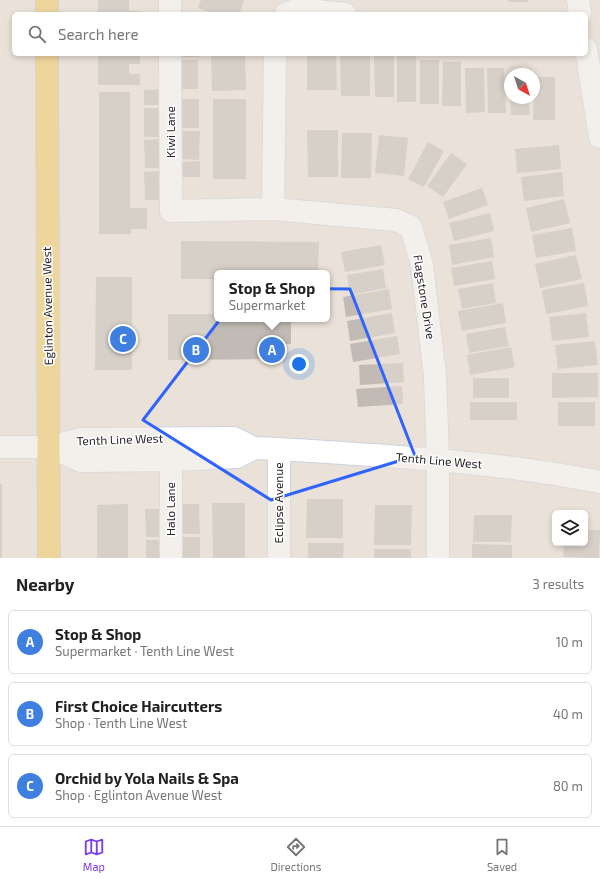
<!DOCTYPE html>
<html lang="en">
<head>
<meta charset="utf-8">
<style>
  body { margin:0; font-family:"Exo 2",sans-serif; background:#f6f6f6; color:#222 }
  .controls { position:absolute; right:12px; bottom:12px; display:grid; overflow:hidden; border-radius:6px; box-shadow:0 2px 6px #0003 }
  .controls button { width:36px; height:36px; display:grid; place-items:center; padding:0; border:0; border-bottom:1px solid #e0e0e0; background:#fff; color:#222; font:20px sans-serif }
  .compass { position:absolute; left:504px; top:68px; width:36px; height:36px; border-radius:50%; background:#fff; box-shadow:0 2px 6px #0003; rotate:141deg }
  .you { position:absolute; left:299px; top:364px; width:14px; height:14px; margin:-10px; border:3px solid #fff; border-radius:50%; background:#1a73e8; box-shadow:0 0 0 6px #1a73e833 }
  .badge { display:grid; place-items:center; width:26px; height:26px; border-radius:50%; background:#7c3aed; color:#fff; font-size:13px; font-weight:700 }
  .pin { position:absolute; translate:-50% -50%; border:2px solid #fff; box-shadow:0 1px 4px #0006 }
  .popup { position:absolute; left:214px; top:270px; width:116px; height:52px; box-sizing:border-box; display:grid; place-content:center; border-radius:6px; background:#fff; filter:drop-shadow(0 1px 3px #0005); font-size:13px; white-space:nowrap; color:#767676 }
  .popup b { font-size:15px; color:#222 }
  .popup::after { content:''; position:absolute; left:50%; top:100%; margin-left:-8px; border:8px solid transparent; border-top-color:#fff }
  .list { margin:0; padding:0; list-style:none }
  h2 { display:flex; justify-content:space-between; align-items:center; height:52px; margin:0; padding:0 16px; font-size:17px }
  h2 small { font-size:13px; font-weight:400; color:#767676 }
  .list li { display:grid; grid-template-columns:26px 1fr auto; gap:12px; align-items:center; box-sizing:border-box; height:64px; margin:0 8px 8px; padding:0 8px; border:1px solid #e0e0e0; border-radius:6px }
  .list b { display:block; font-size:15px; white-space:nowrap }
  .list p { margin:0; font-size:13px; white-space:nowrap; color:#767676 }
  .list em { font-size:13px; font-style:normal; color:#767676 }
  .icon { flex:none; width:22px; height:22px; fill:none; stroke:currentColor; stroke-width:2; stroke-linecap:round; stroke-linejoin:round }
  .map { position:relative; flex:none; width:600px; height:558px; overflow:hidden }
  .search { position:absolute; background:#fff; box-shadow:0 2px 6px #0003; left:12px; right:12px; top:12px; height:44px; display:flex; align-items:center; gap:10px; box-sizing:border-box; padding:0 14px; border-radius:6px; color:#767676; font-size:15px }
  .sheet { height:268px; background:#fff }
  nav { display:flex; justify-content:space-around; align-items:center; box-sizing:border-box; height:56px; border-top:1px solid #e0e0e0; background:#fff; font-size:11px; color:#767676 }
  nav a { display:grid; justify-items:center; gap:2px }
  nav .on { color:#7c3aed }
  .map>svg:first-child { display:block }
  .building { fill:#c2bbb5 }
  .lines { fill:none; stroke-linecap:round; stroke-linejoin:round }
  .minor-casing { stroke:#cdd2e1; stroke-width:24 }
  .major-casing { stroke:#c3c3c3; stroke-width:24 }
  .minor { stroke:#fff; stroke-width:22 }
  .major { stroke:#f4c553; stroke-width:22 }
  .marked { fill:none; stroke:#3164fe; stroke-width:3; stroke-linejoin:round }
  .labels { text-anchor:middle; stroke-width:3; stroke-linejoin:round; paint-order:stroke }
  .street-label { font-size:12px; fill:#272727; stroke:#fff }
</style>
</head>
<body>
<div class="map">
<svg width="600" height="558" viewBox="0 0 600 558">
  <rect width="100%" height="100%" fill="#eae1d8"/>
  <path class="building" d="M98,0h31v11h11v3h-42z
    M201,0h43l-5,14h-24l-17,-6z
    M508,0h20v2h-20z
    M98,54h42v10h-11v10h11v11h-42z
    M181,54h18v3h-18z
    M211,54h34l1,36 -34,1z
    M307,54h29l1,36h-30z
    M340,54h30v42h-29z
    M394,54v43h-19l-1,-42z
    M397,55h19v47h-19z
    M181,60h17v29h-17z
    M420,60h19v44h-19z
    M443,62h18v44h-19z
    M465,68h19l1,44 -19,1z
    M487,68h17l2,45h-18z
    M534,77h21v43h-22z
    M161,89l1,16h-18v-15z
    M99,92h31v116h17v21h-16v5h-32z
    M510,98h19l1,17h-19z
    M182,99h17v29h-17z
    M213,99h33v80h-33z
    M144,108h17v29h-17z
    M307,130h31v47h-30z
    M182,131h18l-1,29 -17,-1z
    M342,133h30l-1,45h-30z
    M379,135l29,3 -4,38 -29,-3z
    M161,139v29h-16l-1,-28z
    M428,142l16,9 -20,36 -16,-8z
    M559,145l2,24 -44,4 -2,-24z
    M451,153l16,11 -24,33 -16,-11z
    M200,161v16h-18v-15z
    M162,171v29h-17l-1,-28z
    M562,172l2,24 -40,5 -3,-24z
    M482,188l6,17 -39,14 -6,-17z
    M564,199l6,24 -39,9 -5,-24z
    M490,213l4,18 -40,10 -5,-18z
    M572,228l4,23 -40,7 -4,-23z
    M491,238l3,19 -42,8 -3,-20z
    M181,241l138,1 -1,31h-101v6h-36z
    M381,245l4,20 -40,7 -4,-20z
    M576,255l6,24 -42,9 -5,-24z
    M492,261l3,18 -41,7 -3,-18z
    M383,269l3,19 -36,7 -3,-20z
    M96,277h36v93h-37z
    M493,283l3,20 -34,6 -4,-20z
    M584,283l4,23 -42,8 -4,-24z
    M389,289l3,20 -46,8 -3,-20z
    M503,303l3,20 -44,8 -4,-20z
    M392,313l3,20 -45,8 -3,-20z
    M586,313l3,24 -37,4 -3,-24z
    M168,314h49v5h74v25h-10v15l-113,1z
    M505,327l4,19 -40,7 -3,-19z
    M397,336l3,18 -47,8 -3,-18z
    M595,341l3,24 -40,4 -3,-24z
    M511,347l4,20 -45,8 -3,-20z
    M403,363l1,19 -44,3 -1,-20z
    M552,373h46v24l-46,1z
    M473,378h36v20h-36z
    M402,386l1,18 -45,3 -2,-18z
    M470,402h47v18h-47z
    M558,402h37v24h-37z
    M0,484h2v74h-2z
    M307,499h36v39h-37z
    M212,503h33v55h-32z
    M128,504v54h-31v-53z
    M182,504h17l1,30h-17z
    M375,505h37l-1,40h-37z
    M145,509h17l1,28h-17z
    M474,515h38l-1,27h-38z
    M585,530h15l-1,28 -36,-1 1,-14h21z
    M183,537h17v21h-17z
    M146,540h16l1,18h-17z
    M308,543h36l-1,15h-35z
    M472,544l40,1v13h-40z
    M374,549h37v9h-37z"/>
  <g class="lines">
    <defs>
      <path id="minor" d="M170,0v14
        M578,0l2,14
        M286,14l12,-5 47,5
        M586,49l14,88
        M170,54l1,157 102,-2 123,11 15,7 11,38 13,111 3,84v98
        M273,209l2,-155
        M0,447h49l32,-8 153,-1 20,10 25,1c107,7 215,12 321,33
        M49,447l32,14 90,-1 66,-3 17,-9
        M171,460v98
        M279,558v-109"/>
      <path id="major" d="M47,0v14
        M47,54l2,504"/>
    </defs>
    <use href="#minor" class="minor-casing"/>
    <use href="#major" class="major-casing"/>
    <use href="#minor" class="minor"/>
    <use href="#major" class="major"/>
  </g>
  <path d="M0 0H600V558H0ZM244,288l106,1 65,167 -144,44 -128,-80z" fill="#eae1d8" fill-opacity=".55" fill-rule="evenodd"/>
  <path class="marked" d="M244,288l106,1 65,167 -144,44 -128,-80z"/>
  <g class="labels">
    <g class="street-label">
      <text transform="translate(171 132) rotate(-90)" y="4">Kiwi Lane</text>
      <text transform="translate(424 297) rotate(81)" y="4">Flagstone Drive</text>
      <text transform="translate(48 306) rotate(-91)" y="4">Eglinton Avenue West</text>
      <text transform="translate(120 440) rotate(-2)" y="4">Tenth Line West</text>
      <text transform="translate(439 461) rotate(5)" y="4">Tenth Line West</text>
      <text transform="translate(279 503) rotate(-90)" y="4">Eclipse Avenue</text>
      <text transform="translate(171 509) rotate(-90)" y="4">Halo Lane</text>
    </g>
  </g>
</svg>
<div class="controls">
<button><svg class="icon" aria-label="layers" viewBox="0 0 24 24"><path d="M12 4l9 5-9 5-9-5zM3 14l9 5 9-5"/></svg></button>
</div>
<svg class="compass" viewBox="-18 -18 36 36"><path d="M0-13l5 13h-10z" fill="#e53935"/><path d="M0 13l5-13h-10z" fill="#767676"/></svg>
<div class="you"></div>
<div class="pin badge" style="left:272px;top:350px;background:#3f7fe0">A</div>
<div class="popup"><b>Stop &amp; Shop</b>Supermarket</div>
<div class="pin badge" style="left:196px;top:350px;background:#3f7fe0">B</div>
<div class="pin badge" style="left:123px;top:339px;background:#3f7fe0">C</div>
<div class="search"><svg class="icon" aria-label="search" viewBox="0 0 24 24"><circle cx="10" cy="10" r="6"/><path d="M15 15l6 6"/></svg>Search here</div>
</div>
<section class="sheet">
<h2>Nearby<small>3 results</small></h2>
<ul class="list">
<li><span class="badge" style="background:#3f7fe0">A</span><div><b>Stop &amp; Shop</b><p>Supermarket · Tenth Line West</p></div><em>10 m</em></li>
<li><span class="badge" style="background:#3f7fe0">B</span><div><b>First Choice Haircutters</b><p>Shop · Tenth Line West</p></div><em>40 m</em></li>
<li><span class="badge" style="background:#3f7fe0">C</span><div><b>Orchid by Yola Nails &amp; Spa</b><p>Shop · Eglinton Avenue West</p></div><em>80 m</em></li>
</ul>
</section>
<nav>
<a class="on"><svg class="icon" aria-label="map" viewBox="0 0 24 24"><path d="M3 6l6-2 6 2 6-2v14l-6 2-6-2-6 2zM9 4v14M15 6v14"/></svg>Map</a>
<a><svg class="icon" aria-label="directions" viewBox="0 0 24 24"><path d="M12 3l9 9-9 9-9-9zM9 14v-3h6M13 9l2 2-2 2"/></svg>Directions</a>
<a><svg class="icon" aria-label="saved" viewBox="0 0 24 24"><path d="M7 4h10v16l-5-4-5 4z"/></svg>Saved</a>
</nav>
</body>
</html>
